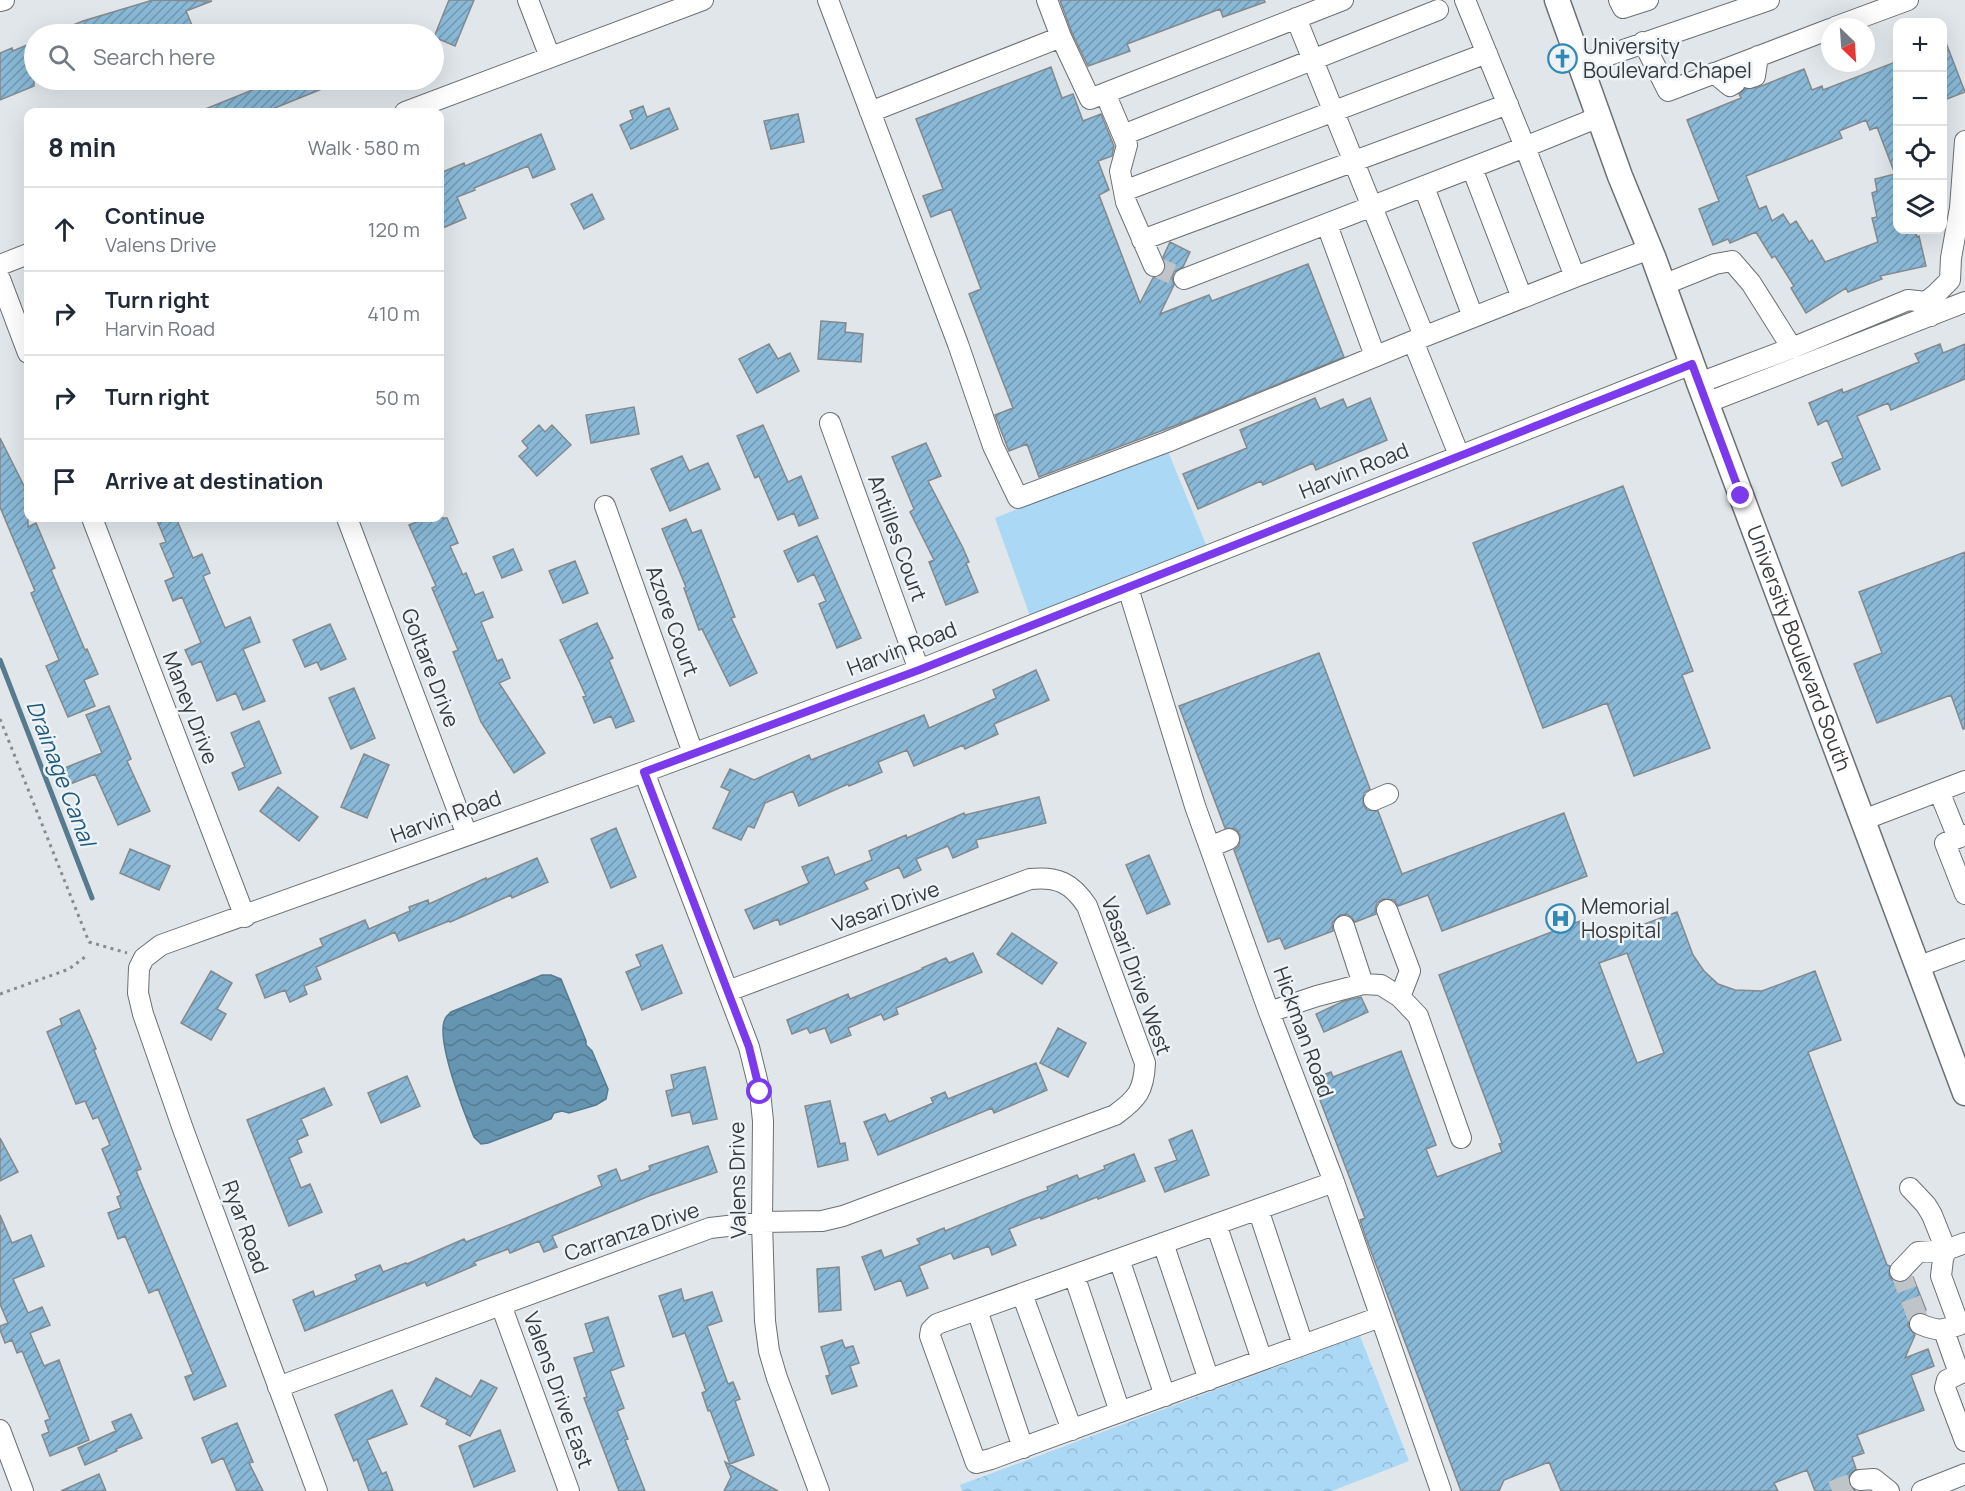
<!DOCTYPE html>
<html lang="en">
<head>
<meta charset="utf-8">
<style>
  body { margin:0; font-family:Manrope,sans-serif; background:#f6f6f7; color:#1f2937 }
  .controls { position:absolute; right:18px; top:18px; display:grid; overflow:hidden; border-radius:12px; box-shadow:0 6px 24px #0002 }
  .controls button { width:54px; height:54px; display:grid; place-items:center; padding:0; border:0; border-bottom:2px solid #e0e1e3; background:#fff; color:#1f2937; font:30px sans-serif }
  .compass { position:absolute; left:1821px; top:18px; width:54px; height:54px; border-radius:50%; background:#fff; box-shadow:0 6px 24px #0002; rotate:155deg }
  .stop { position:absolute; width:18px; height:18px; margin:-14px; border:4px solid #7c3aed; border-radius:50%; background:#fff }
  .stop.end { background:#7c3aed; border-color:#fff; box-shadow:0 2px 6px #0008 }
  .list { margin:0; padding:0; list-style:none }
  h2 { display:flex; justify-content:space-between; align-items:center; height:78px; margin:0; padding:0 24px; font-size:26px }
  h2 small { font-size:20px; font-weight:400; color:#747a83 }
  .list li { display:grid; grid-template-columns:39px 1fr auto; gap:18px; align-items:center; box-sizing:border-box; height:84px; padding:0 24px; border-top:2px solid #e0e1e3 }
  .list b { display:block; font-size:22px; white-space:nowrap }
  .list p { margin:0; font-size:20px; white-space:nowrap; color:#747a83 }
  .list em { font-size:20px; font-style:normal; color:#747a83 }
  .icon { flex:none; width:33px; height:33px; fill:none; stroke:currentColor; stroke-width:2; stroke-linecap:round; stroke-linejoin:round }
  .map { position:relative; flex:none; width:1965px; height:1491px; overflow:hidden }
  .search { position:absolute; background:#fff; box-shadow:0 6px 24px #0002; left:24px; top:24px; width:420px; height:66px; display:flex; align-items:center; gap:15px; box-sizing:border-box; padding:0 21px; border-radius:33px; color:#747a83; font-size:22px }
  .panel { position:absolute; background:#fff; box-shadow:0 6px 24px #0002; left:24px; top:108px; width:420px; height:414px; border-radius:12px }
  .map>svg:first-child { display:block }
  .grass { fill:#aad8f5 }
  .forest { fill:url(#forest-crowns) }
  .water { fill:url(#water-waves); stroke:#587a8e; stroke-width:1.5 }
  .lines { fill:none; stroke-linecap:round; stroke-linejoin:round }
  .stream { stroke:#587a8e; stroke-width:5 }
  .building { fill:url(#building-hatch); stroke:#84898d; stroke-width:1.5; fill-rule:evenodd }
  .minor-tunnel { stroke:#bec4c7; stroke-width:20; stroke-dasharray:20 10; stroke-linecap:butt }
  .minor-casing { stroke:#6b7074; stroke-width:22 }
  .major-casing { stroke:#6b7074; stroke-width:27 }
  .path { stroke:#888c8f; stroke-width:3; stroke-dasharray:3 4.5; stroke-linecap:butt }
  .minor { stroke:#fff; stroke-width:20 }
  .major { stroke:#fff; stroke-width:24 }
  .route { stroke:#7c3aed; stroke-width:8 }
  .labels { text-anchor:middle; stroke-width:5; stroke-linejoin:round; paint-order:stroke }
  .poi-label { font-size:21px; fill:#383a3c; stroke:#edf3f7; text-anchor:start }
  .street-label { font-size:21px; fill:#383a3c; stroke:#edf3f7 }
  .water-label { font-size:22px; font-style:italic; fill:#205a78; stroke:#edf3f7 }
</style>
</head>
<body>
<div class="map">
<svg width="1965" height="1491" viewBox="0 0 1965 1491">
  <defs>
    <pattern id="forest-crowns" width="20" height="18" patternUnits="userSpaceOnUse" patternTransform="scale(1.5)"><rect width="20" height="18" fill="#aad8f5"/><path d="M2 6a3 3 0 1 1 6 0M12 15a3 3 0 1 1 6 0" fill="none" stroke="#93bad3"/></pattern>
    <pattern id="water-waves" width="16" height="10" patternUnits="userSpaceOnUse" patternTransform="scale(1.5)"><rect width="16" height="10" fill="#6595b1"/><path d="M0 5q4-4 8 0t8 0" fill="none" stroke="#547b91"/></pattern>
    <pattern id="building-hatch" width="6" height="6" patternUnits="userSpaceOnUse" patternTransform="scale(1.5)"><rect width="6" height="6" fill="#89b9d7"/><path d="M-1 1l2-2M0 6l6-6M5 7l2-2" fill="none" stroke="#7197b0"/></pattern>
  </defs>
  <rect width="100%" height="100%" fill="#e0e6ea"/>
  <path class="grass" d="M1167,449l40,98 -177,69 -35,-98z"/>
  <path class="forest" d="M1360,1336l49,125 -77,30h-370l-2,-6z"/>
  <path class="water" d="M542,975h9l10,4 25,62v4l6,6 16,38 -2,10 -10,6 -27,8 -7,-2 -8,2 -3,6 -63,24 -7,1 -7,-7c-9,-22 -39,-98 -29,-118 1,-3 4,-5 6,-7z"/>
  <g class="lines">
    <path class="stream" d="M0,660l92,238"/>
  </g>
  <path class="building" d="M153,0l59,1 -26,10 8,19 -12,4h-18l-4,-9 -30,9h-79l32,-13z
    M449,0h25l-19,46 -21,-9z
    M1060,0h204l1,2 -42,15 -3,-8 -93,35 3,7 -42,15 -16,-33z
    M1943,35l22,57 -23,9v-65z
    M34,42v44l-34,14v-47l12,-5 1,3z
    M1898,61v169h17l2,7 2,-1 7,30 -46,10 2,3 -34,13 -2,-4 -40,25 -15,-25 3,-2 -19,-30 -3,2 -16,-26 -26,11 -2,-4 -15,6 -14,-36 20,-8 -32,-81 54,-22 -2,-4 6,-5 14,-2 45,-18 8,21 10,-4 1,4zM1866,120l4,10 7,-3 18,47 -20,5 2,12 -5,2 5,24 -5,1 6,24 -53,20 -13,-22 -3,2 -13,-21 -6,4 -7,-11 -11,7 -6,-15 -7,3 -13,-33 96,-38 -3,-7z
    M1051,67l11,31 11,-4 10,27 18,-7 13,32 -2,10 -14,5 11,29 -10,5 41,108 13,-25 6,-1 5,-4 2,-6 -3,-10 7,-15 20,10 -7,15 -9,5 -2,6 2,7 -14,29 49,-19 3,6 96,-37 36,93 -154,63 -151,57 -12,-33 -18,7 -14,-36 18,-7 -44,-114 12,-5 -30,-80 -20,8 -8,-21 20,-7 -27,-70z
    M277,80h67l-79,32h-67z
    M643,106l4,11 22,-9 9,21 -47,20 -11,-24 13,-6 -3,-8z
    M798,114l6,28 -33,7 -7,-28z
    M541,134l14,35 -22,9 -5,-12 -54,22 1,2 -18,7 9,21 -26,11v-56l24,-10 1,3z
    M592,194l12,25 -20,10 -13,-25z
    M821,321l25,2 -1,9 18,2 -2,28 -43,-3z
    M769,344l9,15 12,-6 9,18 -42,22 -18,-34z
    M1940,344l3,9 22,-9v35l-74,31 -3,-7 -31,13 23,53 -38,17 -10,-23 11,-5 -16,-38 -9,5 -9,-22 33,-14 1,4 76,-31 -4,-8z
    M1315,398l5,11 23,-10 4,9 23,-10 17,42 -71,30 -3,-7 -50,22 -2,-4 -63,28 -15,-35 64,-26 -7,-18z
    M634,407l5,27 -48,9 -5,-28z
    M539,425l6,7 7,-7 19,20 -34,31 -18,-20 9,-8 -6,-7z
    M763,425l25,57 13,-6 17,42 -19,8 -5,-13 -16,7 -19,-44 -4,2 -18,-42z
    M0,438l28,56v33l8,-4 19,45 -4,2 34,80 2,-1 11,25 -14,6 11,26 -27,11 -22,-51 13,-6 -28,-67 4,-2 -35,-84z
    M926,443l15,33 -13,5 35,67 6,14 -3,1 12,29 -32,13 -17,-43 5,-2 -24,-48 4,-3 -22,-52z
    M682,456l7,15 19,-8 12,26 -50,22 -19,-42z
    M1623,486l70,185 -11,4 28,73 -76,28 -27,-73 -64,25 -70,-185z
    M156,518h20l17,40 9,-4 8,19 -7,3 22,52 25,-11 10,25 -17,7 22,52 -22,9 -7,-17 -19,8 -16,-40 -9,4 -7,-15 16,-7 -19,-46 -9,4 -8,-20 9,-4 -14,-33 6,-2z
    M427,518h20l11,25 -8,3 13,29 3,-2 9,22 8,-3 10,25 -12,5 16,39 5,-2 8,19 -11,5 46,70 -31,20 -33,-51 -28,-70 5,-2 -26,-62 4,-2 -27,-61z
    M686,519l6,14 9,-3 34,87 -4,1 26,55 -27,13 -28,-57 -3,1 -15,-42 2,-1 -24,-58z
    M817,536l44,102 -24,10 -18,-44 7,-3 -12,-27 -16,8 -14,-31z
    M513,549l9,21 -20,8 -9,-21z
    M1965,552v177h-2l-12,-34 -74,28 -23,-59 28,-11 -23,-61z
    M575,561l13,32 -25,10 -14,-32z
    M597,623l16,35 -4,2 25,61 -18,7 -5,-12 -17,7 -11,-26 3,-1 -26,-56z
    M330,624l16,35 -25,11 -4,-8 -12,5 -12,-27z
    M1319,653l51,136 -6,4 -1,11 4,6 11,1 24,63 162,-61 23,63 -145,55 -14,-36 -30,11 -4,-6 -11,-1 -6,4 -2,6 1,5 -21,8 -3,-4 -5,-4 -7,1 -8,8 1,8 -48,18 -5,-11 -12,4 -34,-92 5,-4 1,-11 -4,-6 -11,-1 -46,-122z
    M1036,670l13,30 -55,24 4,10 -33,15 -2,-4 -49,21 -7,-16 -29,12 4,10 -33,14 -1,-2 -49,22 -6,-15 -28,12 -11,25 -6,-2 -7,14 -28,-12 17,-37 -9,-4 9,-18 24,11 55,-25 2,5 113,-45 5,13 67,-30 -3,-8z
    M354,688l21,50 -24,11 -22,-51z
    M109,706l22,53 -4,2 23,50 -32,14 -23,-51 -27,11 -6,-16 40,-16 -16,-38z
    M259,721l22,52 -42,17 -7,-17 13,-6 -14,-34z
    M364,754l25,11 -22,53 -26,-11z
    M278,787l40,30 -19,24 -39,-30z
    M1039,797l7,26 -70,17 2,7 -25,11 -5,-12 -32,13 5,11 -17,8 -5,-11 -35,15 4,7 -88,36 -2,-6 -24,10 -9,-19 64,-27 -7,-16 26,-10 7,18 37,-15 -3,-9 37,-16 1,3 57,-25 1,2z
    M616,828l20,49 -25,11 -20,-49z
    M130,849l40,17 -11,24 -39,-17z
    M1149,855l21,49 -23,10 -21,-49z
    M537,858l11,24 -36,16 -1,-3 -61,27 -1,-1 -50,20 -4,-9 -79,35 5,12 -17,7 3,8 -17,8 -5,-12 -20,8 -9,-23 67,-29 -3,-7 45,-19 4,9 41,-18 -1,-4 19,-7 1,4 57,-26v2z
    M1677,912l16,43 11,16 14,13 17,6 27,1 53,-20 26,69 -33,12 79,213 3,1 -1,9 3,5 6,3 6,-1 9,-5 13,33 -2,3 -11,1 -4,5 -1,7 7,9 -10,23 23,-9 6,17 -23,9 13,35 -67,25 7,18 -12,4 4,12 -6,5 -2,7 7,10h-40l-8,-21 -33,13 4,8h-217l-12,-29 -45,18 -5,11h-38l-95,-253 -6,-18 5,-2 -53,-139 19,-7 2,5 68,-26 35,94 -10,4 11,28 65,-25 -3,-8 3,-1 -63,-168 144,-55 4,10 10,-4 5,14zM1627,953l37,100 -27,10 -38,-100z
    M1012,933l45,30 -15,21 -45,-30z
    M662,945l20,48 -40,17 -16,-38 15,-6 -5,-11z
    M973,953l9,19 -86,36 2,6 -14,6 -3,-6 -33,14 3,7 -20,8 -6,-15 -15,5 -3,-5 -15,6 -5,-14 61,-26 2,5 73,-30 -1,-1 24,-10 3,5z
    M211,971l21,12 -15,26 9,5 -15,26 -30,-17z
    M1361,997l7,15 -44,20 -8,-18 28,-13z
    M79,1010l17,39 -2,1 47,119 -5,2 90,215 -32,14 -9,-23 8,-3 -35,-85 -9,4 -24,-57 -7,3 -10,-26 13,-5 -4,-11 4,-2 -19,-46 8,-4 -12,-28 -5,2 -8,-18 -9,3 -29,-72 15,-7 -2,-6z
    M1058,1028l28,15 -18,34 -28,-14z
    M1036,1063l11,27 -53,23 -2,-5 -114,47 -14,-33 21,-8 4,8 44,-19 -2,-5 14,-6 3,7z
    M705,1067l12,52 -24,5 -3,-12 -18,4 -6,-25 8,-2 -3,-14z
    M407,1076l13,30 -39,17 -13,-30z
    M324,1088l8,17 -31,14 7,16 -11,5 5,12 -13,6 12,30 9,-4 12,28 -33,14 -42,-106z
    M830,1101l10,43 5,-1 3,17 -30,7 -13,-61z
    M1192,1130l17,45 -44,17 -10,-24 22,-8 -8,-20z
    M0,1138l18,34 -18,9z
    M708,1146l9,26 -68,24 -97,40 5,11 -13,5 -5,-11 -29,12 -2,-4 -34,13 2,3 -49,21 -2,-4 -120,49 -12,-31 20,-9 2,6 42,-17 -2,-5 25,-10 3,7 23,-9 1,1 57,-25 2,3 53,-21 83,-35 -4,-10 18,-7 5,12 29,-11 -1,-4z
    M1134,1154l11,27 -47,18 -1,-2 -56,22 -1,-2 -31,12 7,16 -24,10 -3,-9 -35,13 -3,-6 -32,13 9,22 -21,8 -6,-16 -26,10 -13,-33 19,-7 3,8 36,-14 -3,-5 27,-11 1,3 76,-31 27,-10 -1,-3 30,-12 2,4 26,-10 -1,-3z
    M0,1215l12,28 19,-8 13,31 -31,13 15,34 14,-6 8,18 -20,8 14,33 15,-6 30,80 -39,16 -8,-21 7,-3 -4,-11 5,-2 -28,-68 -5,2 -5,-13 -7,3 -5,-13v-4l8,-3 -8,-19z
    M839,1267l2,43 -22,2 -2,-43z
    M681,1289l3,12 28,-9 10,29 -15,5 21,58 5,-2 7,17 -5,2 19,54 -24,9 -20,-54 -2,1 -6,-18 4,-2 -21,-58 -12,4 -14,-41z
    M608,1317l16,49 -14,5 14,37 -7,3 11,28 -3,1 20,51h-26l-35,-93 3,-1 -13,-39 20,-6 -9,-28z
    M842,1340l3,8 8,-2 6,17 -9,3 7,20 -25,8 -6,-18 4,-1 -9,-28z
    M436,1378l35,19 10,-17 16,8 -27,48 -24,-12 2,-4 -27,-14z
    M392,1390l15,34 -40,16 15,34 4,-2 7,19h-24l-12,-32 -3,2 -19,-46z
    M131,1414l11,24 -26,11 1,2 -32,14 -7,-17 38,-17 -4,-9z
    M237,1423l16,39 -4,1 14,28h-26l-14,-33 -11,5 -10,-25z
    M500,1430l15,41 -41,16 -15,-41z
    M725,1462l53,29h-54l7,-14z
    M99,1474l7,17h-45z"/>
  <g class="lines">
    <path class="minor-tunnel" d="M1154,266l30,13
      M1900,1271l20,53
      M1832,1491l28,-11"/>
    <defs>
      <path id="minor" d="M528,0l22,57
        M828,0l130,344 35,102 25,52 149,-56 246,-101
        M1047,0l14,37 29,62 253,-99
        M1465,0l60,147 74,-30
        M1619,0l4,8 25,-8
        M0,1l4,-1
        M1296,18l128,318
        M1835,27l73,-27
        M1643,42l25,49 162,-62
        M1580,65l189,-65
        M1714,73l16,13 5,-3
        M1749,78l6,-2 3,-20
        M1105,93l22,52 -7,26 6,31 28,64
        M405,112l298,-112
        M870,112l191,-75
        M1123,135l315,-125
        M1472,168l50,130
        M1424,187l49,130
        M1124,191l363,-138
        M1327,225l48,131
        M1142,240l366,-136
        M0,265l28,-11
        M0,279l28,74
        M1184,279l341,-132 50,130 75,-28
        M1663,285l52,-21 17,-3 19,22 41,65
        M1926,302l9,-7 15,-15 1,-22 9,-50 5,-67
        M1699,383l93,-35 116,-48 18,2 5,14
        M1706,403l259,-101
        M830,423l89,247
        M1459,455l-46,-114 162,-64
        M605,506l88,247
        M92,518l153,399
        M347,518l120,317
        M1128,588l67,218 74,206 65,170 107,309
        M644,772l105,275 11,45 3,29 -1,101 3,99 4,30 8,27 42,113
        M1939,791l19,47 7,-3
        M1374,800l14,-6
        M1863,820l102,-39
        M1958,838l-13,5 20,51
        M1210,847l19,-8
        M1387,910l23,61 -10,26
        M1344,926l19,58
        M1917,967l48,-18
        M1269,1012l48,-16 46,-12 18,1 19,12 18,19 43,122
        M1334,1182l-397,142 -6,6 -1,6 46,127 15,-4 389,-142
        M1910,1188l16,17 6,10 14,35 -3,9 -2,17 18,49c-17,6 -23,6 -39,-1
        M1258,1209l45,136
        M1216,1224l46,136
        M1163,1243l46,137
        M1119,1259l46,137
        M1900,1271l18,-19 28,-2 19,-7
        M1074,1275l46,137
        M1022,1294l50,136
        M501,1305l68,186
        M977,1310l46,138
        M1944,1331l15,42
        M1965,1371l-18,9 -2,8 20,53
        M278,1387l432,-159 52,-6 60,-1 21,-5 272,-101c22,-16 29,-24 30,-52l-58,-157c-15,-23 -30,-30 -57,-27l-302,112
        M0,1430l23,61
        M1860,1480l14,-1 15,12
        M317,1491l-134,-362 -40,-115 -5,-21 1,-25 5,-10 17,-13 483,-173 275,-102 773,-306
        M1922,1491l43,-17"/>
      <g id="major">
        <path id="s1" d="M1557,0l63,176 34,83 45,124 266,710"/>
      </g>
    </defs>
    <use href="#minor" class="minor-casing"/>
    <use href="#major" class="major-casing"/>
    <path class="path" d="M0,719l89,223 38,11
      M0,994l69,-25 16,-12"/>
    <use href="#minor" class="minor"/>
    <use href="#major" class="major"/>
  </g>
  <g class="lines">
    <path class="route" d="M760,1092l-11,-45 -105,-275 275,-102 773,-306 49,132"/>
  </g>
  <defs>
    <symbol id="church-ring" viewBox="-11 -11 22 22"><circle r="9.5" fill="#edf3f7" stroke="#3189b7" stroke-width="1.5"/><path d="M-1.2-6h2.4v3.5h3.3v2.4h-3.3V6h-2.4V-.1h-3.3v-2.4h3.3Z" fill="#3189b7"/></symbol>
    <symbol id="hospital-ring" viewBox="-11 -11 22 22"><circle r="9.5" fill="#edf3f7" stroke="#3189b7" stroke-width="1.5"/><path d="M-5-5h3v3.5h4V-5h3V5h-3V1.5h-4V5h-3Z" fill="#3189b7"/></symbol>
  </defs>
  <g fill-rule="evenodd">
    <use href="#church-ring" x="1546" y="42" width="33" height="33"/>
    <use href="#hospital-ring" x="1544" y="902" width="33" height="33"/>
  </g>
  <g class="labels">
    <g class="poi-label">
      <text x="1583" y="54">University<tspan x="1583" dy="24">Boulevard Chapel</tspan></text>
      <text x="1581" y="914">Memorial<tspan x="1581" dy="24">Hospital</tspan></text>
    </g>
    <g class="street-label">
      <text transform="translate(1354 471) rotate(-22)" y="7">Harvin Road</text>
      <text transform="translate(897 538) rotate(70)" y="7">Antilles Court</text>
      <text transform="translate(672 621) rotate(70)" y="7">Azore Court</text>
      <text dy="7" stroke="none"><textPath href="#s1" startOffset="692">University Boulevard South</textPath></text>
      <text transform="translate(902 649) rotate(-21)" y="7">Harvin Road</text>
      <text transform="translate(430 668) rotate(69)" y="7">Goltare Drive</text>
      <text transform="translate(190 708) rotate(69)" y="7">Maney Drive</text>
      <text transform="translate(446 817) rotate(-20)" y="7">Harvin Road</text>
      <text transform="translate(886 907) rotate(-20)" y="7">Vasari Drive</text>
      <text transform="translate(1136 976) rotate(70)" y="7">Vasari Drive West</text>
      <text transform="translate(1303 1032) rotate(70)" y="7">Hickman Road</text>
      <text transform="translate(738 1180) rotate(-91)" y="7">Valens Drive</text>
      <text transform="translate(245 1227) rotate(70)" y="7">Ryar Road</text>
      <text transform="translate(632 1232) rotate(-19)" y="7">Carranza Drive</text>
      <text transform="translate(558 1390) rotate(70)" y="7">Valens Drive East</text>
    </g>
    <g class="water-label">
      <text transform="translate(61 773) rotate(69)" y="8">Drainage Canal</text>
    </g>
  </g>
</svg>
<div class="controls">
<button>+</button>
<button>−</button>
<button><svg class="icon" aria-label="locate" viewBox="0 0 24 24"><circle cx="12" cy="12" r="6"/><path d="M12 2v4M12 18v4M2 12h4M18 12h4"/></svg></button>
<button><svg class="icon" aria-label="layers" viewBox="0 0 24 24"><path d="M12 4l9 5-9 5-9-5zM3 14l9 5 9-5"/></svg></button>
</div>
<svg class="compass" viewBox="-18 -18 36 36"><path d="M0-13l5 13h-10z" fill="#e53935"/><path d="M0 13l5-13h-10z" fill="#747a83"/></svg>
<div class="stop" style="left:760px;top:1092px"></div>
<div class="stop end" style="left:1741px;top:496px"></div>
<div class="search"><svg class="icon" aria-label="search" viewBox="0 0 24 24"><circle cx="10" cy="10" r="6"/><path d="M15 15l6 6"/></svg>Search here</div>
<section class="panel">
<h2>8 min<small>Walk · 580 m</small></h2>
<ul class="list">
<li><svg class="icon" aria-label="ahead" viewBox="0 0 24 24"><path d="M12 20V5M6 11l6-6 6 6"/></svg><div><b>Continue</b><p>Valens Drive</p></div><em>120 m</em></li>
<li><svg class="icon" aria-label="right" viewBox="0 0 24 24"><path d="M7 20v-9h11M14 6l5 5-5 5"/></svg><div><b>Turn right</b><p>Harvin Road</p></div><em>410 m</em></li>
<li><svg class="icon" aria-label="right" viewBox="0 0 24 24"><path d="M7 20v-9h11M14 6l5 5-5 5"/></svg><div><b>Turn right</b></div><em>50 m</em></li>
<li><svg class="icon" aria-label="arrive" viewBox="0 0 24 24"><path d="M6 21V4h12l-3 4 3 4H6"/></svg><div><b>Arrive at destination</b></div></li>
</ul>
</section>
</div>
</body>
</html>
